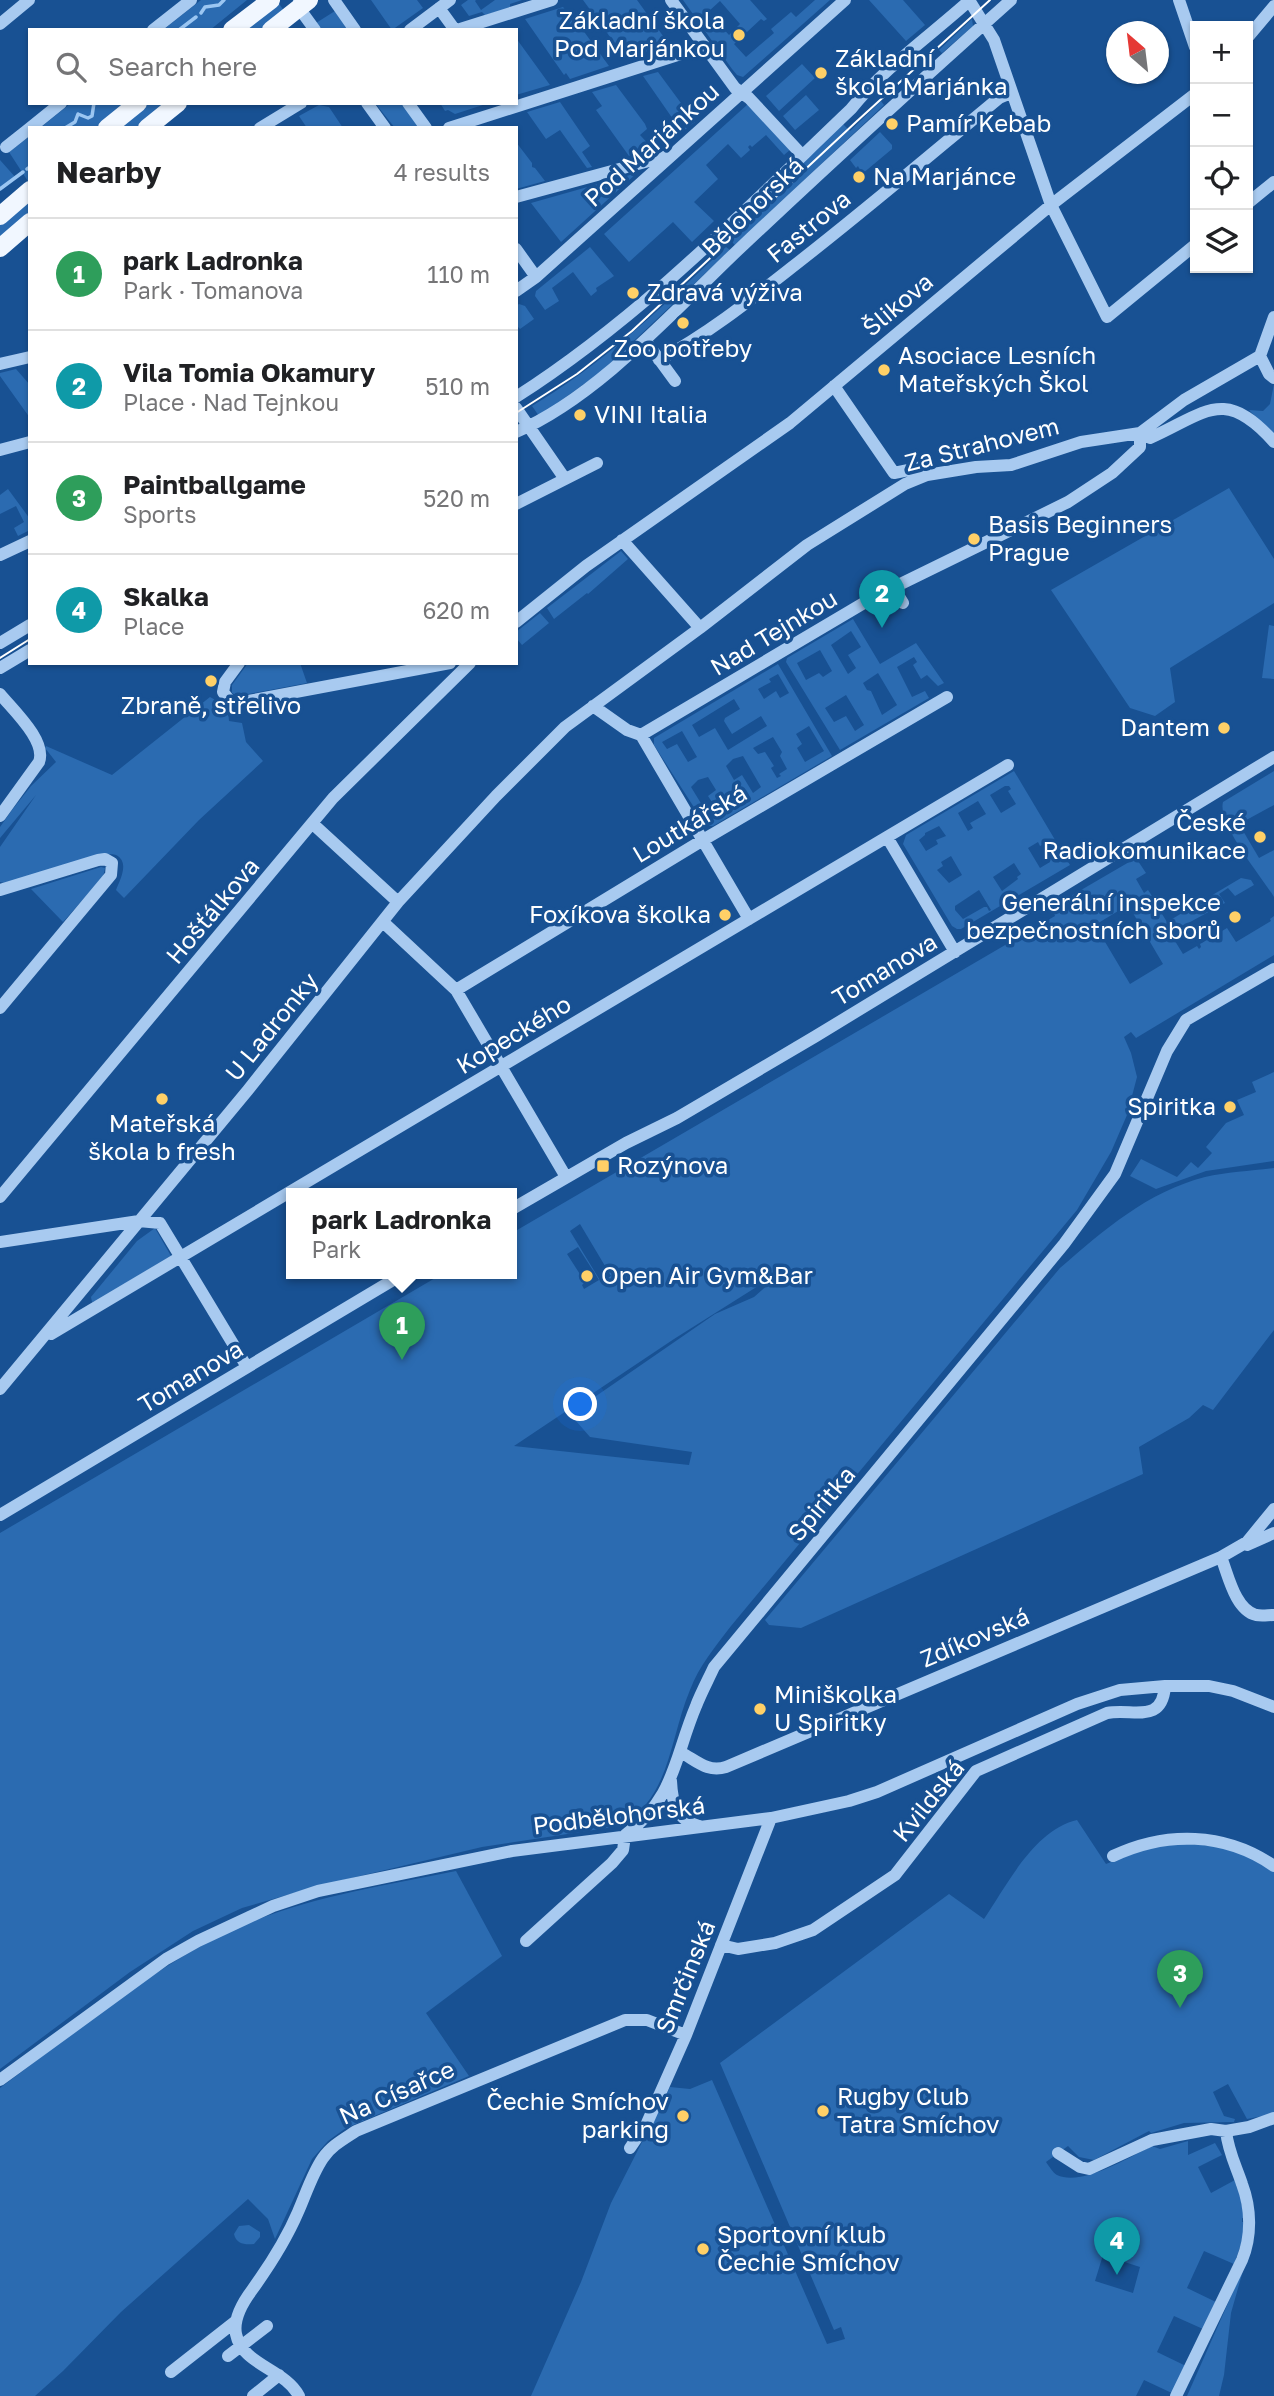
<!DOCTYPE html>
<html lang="en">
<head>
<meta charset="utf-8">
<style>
  body { margin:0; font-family:"Golos Text",sans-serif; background:#f6f6f6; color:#202124 }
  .controls { position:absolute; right:21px; top:21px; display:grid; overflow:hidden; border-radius:0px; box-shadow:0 2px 5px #0004 }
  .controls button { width:63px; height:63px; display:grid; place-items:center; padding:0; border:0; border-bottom:2px solid #e0e0e0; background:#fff; color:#202124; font:35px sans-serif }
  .compass { position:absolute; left:1106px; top:21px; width:63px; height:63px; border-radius:50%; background:#fff; box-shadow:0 2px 5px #0004; rotate:332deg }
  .you { position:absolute; left:581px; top:1405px; width:24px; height:24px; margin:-18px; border:5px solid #fff; border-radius:50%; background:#1a73e8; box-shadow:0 0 0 10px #1a73e833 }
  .badge { display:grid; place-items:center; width:46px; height:46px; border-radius:50%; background:#0f766e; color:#fff; font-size:23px; font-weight:700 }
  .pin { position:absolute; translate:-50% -58px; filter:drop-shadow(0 2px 4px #0008) }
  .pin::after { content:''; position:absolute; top:37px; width:24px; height:21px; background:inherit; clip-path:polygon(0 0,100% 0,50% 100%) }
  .popup { position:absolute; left:286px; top:1188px; width:231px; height:91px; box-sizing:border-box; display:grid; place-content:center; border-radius:0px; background:#fff; filter:drop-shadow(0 2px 5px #0005); font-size:23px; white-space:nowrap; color:#757577 }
  .popup b { font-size:26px; color:#202124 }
  .popup::after { content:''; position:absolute; left:50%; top:100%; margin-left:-14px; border:14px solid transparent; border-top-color:#fff }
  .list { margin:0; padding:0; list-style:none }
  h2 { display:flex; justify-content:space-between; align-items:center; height:91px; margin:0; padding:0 28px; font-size:30px }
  h2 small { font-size:23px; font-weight:400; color:#757577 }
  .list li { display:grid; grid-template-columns:46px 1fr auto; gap:21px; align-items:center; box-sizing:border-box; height:112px; padding:0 28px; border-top:2px solid #e0e0e0 }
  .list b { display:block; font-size:26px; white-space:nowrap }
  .list p { margin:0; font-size:23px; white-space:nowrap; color:#757577 }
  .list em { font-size:23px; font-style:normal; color:#757577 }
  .icon { flex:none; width:38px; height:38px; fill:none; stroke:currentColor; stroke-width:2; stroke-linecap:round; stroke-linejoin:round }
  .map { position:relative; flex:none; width:1274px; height:2396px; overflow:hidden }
  .search { position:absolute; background:#fff; box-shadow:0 2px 5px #0004; left:28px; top:28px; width:490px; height:77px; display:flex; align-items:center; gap:18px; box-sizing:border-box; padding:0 24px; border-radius:0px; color:#757577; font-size:26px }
  .panel { position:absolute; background:#fff; box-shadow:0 2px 5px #0004; left:28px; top:126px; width:490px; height:539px; border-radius:0px }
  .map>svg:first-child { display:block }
  .green { fill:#2b6bb1; fill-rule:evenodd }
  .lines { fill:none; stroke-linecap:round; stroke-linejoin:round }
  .stream { stroke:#9bc6f2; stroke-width:3.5 }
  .minor { stroke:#a8caf0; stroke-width:12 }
  .major { stroke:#f1f7ff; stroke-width:18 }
  .tram { stroke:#fff; stroke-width:2 }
  .poi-dot { fill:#ffd067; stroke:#185193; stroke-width:2.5 }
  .labels { text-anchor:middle; stroke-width:7; stroke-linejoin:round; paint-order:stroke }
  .poi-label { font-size:24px; fill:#fff; stroke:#185193; text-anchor:start }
  .street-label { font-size:24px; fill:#fff; stroke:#185193 }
</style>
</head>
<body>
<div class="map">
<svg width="1274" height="2396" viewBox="0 0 1274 2396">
  <rect width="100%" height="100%" fill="#185193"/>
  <path class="green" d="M201,0h46l-37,30h-47z
    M371,0h46l6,8 -31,22z
    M468,0h8l-1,1 6,9 14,-10h27l-12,4v4l-25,7 -3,-3 -13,4 -8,-11z
    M583,0h54l34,47 -47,9z
    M683,0h67l17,19 -3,2 -3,-2 -27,25 12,13 28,-24 -3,-4 20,-17 5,5 19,-17h15l-87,77 -6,-2 -5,-6zM720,1l20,23 -11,11 -21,-23z
    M869,0h34l22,25 -19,16z
    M278,2l6,9 -23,19h-18z
    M563,7l4,5 2,-1 40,55 -39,13 -4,-6 -2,2 -39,-56z
    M335,11l13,19h-27l-5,-7z
    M972,19l1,7 -31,27 -3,-3z
    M516,38l34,47 -34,10z
    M802,64l13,14 -36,33 -13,-15z
    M658,72l37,50 -13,10 -39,-56z
    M616,85l29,39 2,5 -7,6 13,14 -24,7 -33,-46 6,-4 -10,-14z
    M806,95l13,15 -24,20 -12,-14z
    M881,101l3,4 -149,140 -10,-10 118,-111 7,7z
    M560,102l30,44 -8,6 10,15 -5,1 -27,-38 -14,9 -19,-27z
    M71,103h59l-31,25h-59z
    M149,103h19l-31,25h-19z
    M375,103h30l14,25h-24z
    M440,103h49l-34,11 -7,-4 -3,1z
    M748,104l43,45 -7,6 -18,-20 -14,12 -2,-2 -2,2 2,3 -9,8 -13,-14 -22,21 12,14 -24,23 20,19 -22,21 -19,-20 -44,40 -25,-28z
    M319,105l10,2 14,21h-36l-8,-12z
    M880,132l12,13v4l-30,25 -4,-8 -2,2 -6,-8z
    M30,136v46l-1,1 -20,-31z
    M516,142l16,21v4l3,1 10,13 -29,8z
    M0,160l16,18 -16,13z
    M637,173l-76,69 -30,-39z
    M30,199v14l-30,26v-14z
    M590,247l24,29 -18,12 1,3 -6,5 -18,-24 -21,16 7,13 -14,9 -10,-14 1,-5z
    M726,247l4,3 -129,122 -62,44 -7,-10c73,-43 133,-102 194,-159z
    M519,304l6,2 9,13 -14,10 -4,-4v-19z
    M16,369l14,16v33l-30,-42v-3z
    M1274,384v52l-25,-26 14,1 7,-7z
    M1229,488l45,71v44l-104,65 5,34 -20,14 -25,-8 -79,-118z
    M8,489l22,30v11l-12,6 -4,-8 10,-6 -8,-16 -16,8v-19z
    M621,551l7,8 -40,35 -1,-1 -33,26 -7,-11z
    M540,613l9,10 -27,22 -6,-7v-6z
    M853,619l27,45 36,-21 28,40 -6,3 -11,-11 -6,4 -8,-14 4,-3 -3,-5 -17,10 15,30 13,-6 4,7 -89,52 -54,-88 1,-4zM851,631l10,16 -13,8 8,13 -8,6 -17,-29zM820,650l12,21 -9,6 -4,-4 -13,7 -9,-17zM878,673l19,32 -15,10 -11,-24 -4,-1 -4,-7zM846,695l18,30 -9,6 -9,-15 -12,6 -9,-14z
    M1269,625l5,1v53l-12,-1z
    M248,663h52l7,20 -69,13 -6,-3v-8z
    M778,664l54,92 -119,70h-7l-52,-81v-7zM778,674l11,19 -9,5 -4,-7 -12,8 -6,-10 13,-7 -2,-3zM734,699l6,10 -15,9 -1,3 8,13 29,-18 6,10 -39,24 -13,-22 -16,9 -7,-12zM809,726l15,25 -19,11 -8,-14 5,-4 -6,-10zM682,731l15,26 -9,5 -11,-18 -10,5 -5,-7zM773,737l9,15 -2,4 7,13 -8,5 2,2 -4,2 -6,-10 3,-2 -9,-14 -7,2 -5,-6zM743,756l18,31 -8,6 -11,-18 -8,5 -8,-14 7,-7zM708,777l8,13 -8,6 11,17 -9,5 -19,-31 7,-7z
    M210,697c10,5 19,12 19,24l13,2 4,19 17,19 -64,59 -75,78 -8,-8c4,-10 14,-28 0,-35 -12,-6 -91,23 -108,29l-8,-2v-35l36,-52 -36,43v-11l12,-17 19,-24 25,-24 -11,-14 1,-2 66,29z
    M1014,771l56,94 -109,64h-4l-5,-3 -49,-82 3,-9zM1005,786h4l2,3 -3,2 8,13 -15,9 -11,-18zM978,801l8,13 -16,9 3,5 -5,3 -10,-18zM939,826l7,10 -10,4 2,4 -12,7 -7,-11 6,-5v-2zM1038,842l2,4 6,-3 8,12 -6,4 2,3 -10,6 -12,-20zM951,856l11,19 -13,8 -12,-13 6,-4 -2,-4zM1014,863l7,11 -4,3 1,2 -16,12 -9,-14zM979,890l12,20 -2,1 -2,-4h-3l-21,12 -8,-9v-4z
    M1274,771v34l-35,19 20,34 15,-8v47c-12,-20 -57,-73 -51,-95z
    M1136,858l10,15 -10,6 8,14 4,-3 4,6 -21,13 -3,-4 -33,20 35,59 33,-20 -30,-51 21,-12 13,21 74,-44 10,2 3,5 -19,11 -7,-8 -9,6 6,9 -55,30 13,21 14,-8 2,3 2,-2 -1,-3 14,-8 2,3 2,-2 -1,-3 10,-6 9,14 35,-21 -1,-2 4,-3v39l-138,83 -5,-6 -7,5 7,16 6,24 -10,38 -16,37 -34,58 -346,416c-16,21 -32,40 -41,64 -21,50 -19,107 -70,136l-138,21 -160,38 -80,23 -49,23 -63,41 -130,97v-536l442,-259h70v-41l543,-317 -3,-7 5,-5zM580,1224l31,52 -10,6 -31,-51zM578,1247l21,33 -15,9 -2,-4 3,-3 -18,-28zM788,1267l-34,30 -39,17 -145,100 20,23 102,15 -3,13 -175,-19 160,-107z
    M101,867l4,1 -2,9 -40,45 -32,-33z
    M1274,1072v89l-68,10 -50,18 -26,-13 11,-17 36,18 14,-15 7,6 14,-15 -6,-6 20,-24 18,-8 -7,-15 19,-8 -4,-10z
    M1274,1168v162l-61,80 -10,-5 -14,13 -50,29 4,27 -342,154 -32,-3 -4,-5 295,-352c44,-38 87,-76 145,-91 22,-5 46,-6 69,-9z
    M155,1228l16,28 -75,45 -4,1 -1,-5 46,-56z
    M1077,1820l29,44c13,-5 28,-14 42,-16 44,-9 89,-3 126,24v242l-27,5 -19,-35 -15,8 11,24 11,3 -1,3 -50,1 -33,10 -2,-2 -55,29 -15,-3 -11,-11 -22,16c3,4 7,11 11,13 24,12 73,-18 95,-29l8,3 28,-8v14l27,-12 7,12 -24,12 13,26 24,-13 4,9 5,29h-2v4h2l-1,17 -9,25 -30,-13 -17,37 29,14 -13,27 -29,-13 -17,36 29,14 -12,28 -30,-14 -8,16h-605l50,-114 30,-79 59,-116 20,2 22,-9 115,264 18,-5 -4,-12 -7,3 -114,-267 229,-169 35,25c23,-34 50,-89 93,-99zM1103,2255l37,12 -7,26 -38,-12z
    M456,1871l46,85 -76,57 43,63 -123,52 -18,13 -16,18 -37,80 -7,-20 -20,-20 -127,113 -58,59 -28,25h-35v-308c81,-60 160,-129 254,-167 64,-26 135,-36 202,-50z
    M249,2225l11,7v5l-6,7c-9,1 -18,0 -20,-10l5,-8z
    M1244,2267l-13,46 -7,62 -5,21h-32z"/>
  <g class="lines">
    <path class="stream" d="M201,13l4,-6 14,-2 5,-5
      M179,30l17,-13
      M65,128l10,-6 3,-8 10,4 4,-2 2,-13
      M27,169l3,-2
      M0,189l23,-17"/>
    <path class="minor" d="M299,0v8l16,22
      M334,0l21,30
      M671,0l64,88 14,10 53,57
      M969,0l25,40 57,165 56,112 88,-72
      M1179,0l16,47
      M439,8l16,22
      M0,24l29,-24
      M153,30l38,-30
      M410,30l40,-30
      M457,30l95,-30
      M1248,37l26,-31
      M367,103l18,25
      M408,103l18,25
      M30,128l31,-25
      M260,128l41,-25
      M449,128l238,-76 14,-8
      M6,147l24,-19
      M516,197l155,-42
      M1248,203l26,-21
      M516,249l20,28
      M516,291l20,-14 309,-277
      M645,340l30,41
      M1260,356l9,18 5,4
      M659,360c47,-25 90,-59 132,-92 71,-55 139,-113 208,-170l12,-5
      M0,364l30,-7
      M834,386l60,87 29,-6 4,3v5
      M516,397c125,-80 228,-186 335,-288 34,-42 79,-73 119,-109
      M516,408l49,71
      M516,432c80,-34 158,-121 221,-181 90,-85 181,-168 274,-251
      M1140,433l10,5c56,-25 74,-52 124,4
      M0,450l30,-8
      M516,504l81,-41
      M622,540l78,88
      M0,555l30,-14
      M893,587l10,16
      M516,622l70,-56 204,-143 261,-218 144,-111
      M0,643l30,-18
      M239,663l-14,19 -2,10 7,9 13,1 207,-39
      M0,668l30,-18
      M0,694c13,16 47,47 39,68l-39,54
      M593,706l34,24 14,5
      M641,735l233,-138 194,-95 44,-29 28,-26v-14
      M641,735l108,184
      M313,824l85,78
      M887,837l68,115
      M0,890l98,-30 7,-1 7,4 -1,12 -111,133
      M383,922l73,68 110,187
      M456,990l247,-150 244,-143
      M0,1197l333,-399 137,-135
      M512,1209l114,-66 51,-25 139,-82 458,-279
      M0,1242l139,-21 21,2 87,144
      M51,1334l957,-569
      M0,1389l248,-299 150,-188 98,-106 69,-69 135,-99 107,-83 98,-61 22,-9 49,-8 35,-2 70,-23 59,-9 44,-33 76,-44 14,-39
      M0,1515l403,-241
      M1247,1545l27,-12
      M1221,1557c7,17 14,53 35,58 6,1 12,0 18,0
      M680,1752c16,8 27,21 46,15l495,-210 26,-15 27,-33
      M671,1781c1,21 5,39 28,45
      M625,1835c50,-36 49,-77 71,-129 5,-13 12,-26 18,-39l350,-423 51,-70 52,-123 19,-31 88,-51
      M1113,1856c53,-25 112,-24 161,10
      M526,1941l86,-78 11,-13 2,-14
      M721,1945l17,4 37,-6 38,-13 82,-55 81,-104 131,-58c26,-5 55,12 58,-27
      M0,2080l166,-121 32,-18 75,-35 45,-15 194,-40 259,-33 78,-17 28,-9 200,-88 43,-14 45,-4h44l24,5 41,16
      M630,2148l17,-25 39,-88 85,-217
      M1058,2153l22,14 9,2 63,-29 59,-11 15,2 23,-4 25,-9
      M228,2356l39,-30
      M171,2372l65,-51
      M253,2396l26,-21
      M299,2396c-14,-27 -57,-31 -63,-62 -3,-16 7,-32 16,-44 18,-25 34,-50 46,-78 8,-18 14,-38 25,-54 8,-12 21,-19 33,-27l269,-111h22l39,15
      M1176,2396l66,-136c10,-24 9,-52 0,-76 -6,-18 -14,-33 -16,-53"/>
    <path class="major" d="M232,30l39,-30
      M271,30l38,-30
      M107,128l31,-25
      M147,128l31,-25
      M0,216l30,-26
      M0,248l30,-26"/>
    <path class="tram" d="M516,413l61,-39 55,-43 224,-209 134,-122
      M0,658l30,-19"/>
  </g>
  <g class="poi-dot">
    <circle cx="739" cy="35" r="7"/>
    <circle cx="821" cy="73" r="7"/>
    <circle cx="892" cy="124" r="7"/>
    <circle cx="859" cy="177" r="7"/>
    <circle cx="633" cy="293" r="7"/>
    <circle cx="683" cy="323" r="7"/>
    <circle cx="884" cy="370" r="7"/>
    <circle cx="580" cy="415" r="7"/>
    <circle cx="974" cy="539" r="7"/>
    <circle cx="211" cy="681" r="7"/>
    <circle cx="1224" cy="728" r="7"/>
    <circle cx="1260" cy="837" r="7"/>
    <circle cx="725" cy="915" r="7"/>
    <circle cx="1235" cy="917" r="7"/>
    <circle cx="162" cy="1099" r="7"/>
    <circle cx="1230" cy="1107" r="7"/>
    <rect x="596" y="1159" width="14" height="14" rx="3.5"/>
    <circle cx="587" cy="1276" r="7"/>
    <circle cx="760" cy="1709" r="7"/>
    <circle cx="823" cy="2111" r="7"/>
    <circle cx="683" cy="2116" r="7"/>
    <circle cx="703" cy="2249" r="7"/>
  </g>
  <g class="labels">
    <g class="poi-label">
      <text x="725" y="29" text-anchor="end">Základní škola<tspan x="725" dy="28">Pod Marjánkou</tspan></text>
      <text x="835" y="67">Základní<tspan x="835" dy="28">škola Marjánka</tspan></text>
      <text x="906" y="132">Pamír Kebab</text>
      <text x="873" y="185">Na Marjánce</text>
      <text x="647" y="301">Zdravá výživa</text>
      <text x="683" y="357" text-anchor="middle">Zoo potřeby</text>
      <text x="898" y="364">Asociace Lesních<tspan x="898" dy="28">Mateřských Škol</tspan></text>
      <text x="594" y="423">VINI Italia</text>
      <text x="988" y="533">Basis Beginners<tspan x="988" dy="28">Prague</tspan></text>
      <text x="211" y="714" text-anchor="middle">Zbraně, střelivo</text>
      <text x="1210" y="736" text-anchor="end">Dantem</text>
      <text x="1246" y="831" text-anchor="end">České<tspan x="1246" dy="28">Radiokomunikace</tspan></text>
      <text x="1221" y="911" text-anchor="end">Generální inspekce<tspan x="1221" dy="28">bezpečnostních sborů</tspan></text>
      <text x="711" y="923" text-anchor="end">Foxíkova školka</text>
      <text x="1216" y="1115" text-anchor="end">Spiritka</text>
      <text x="162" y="1132" text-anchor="middle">Mateřská<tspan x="162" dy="28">škola b fresh</tspan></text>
      <text x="617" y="1174">Rozýnova</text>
      <text x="601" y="1284">Open Air Gym&amp;Bar</text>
      <text x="774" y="1703">Miniškolka<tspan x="774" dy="28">U Spiritky</tspan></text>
      <text x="837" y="2105">Rugby Club<tspan x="837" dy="28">Tatra Smíchov</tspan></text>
      <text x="669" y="2110" text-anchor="end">Čechie Smíchov<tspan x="669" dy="28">parking</tspan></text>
      <text x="717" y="2243">Sportovní klub<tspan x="717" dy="28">Čechie Smíchov</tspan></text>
    </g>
    <g class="street-label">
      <text transform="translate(652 145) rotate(-42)" y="8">Pod Marjánkou</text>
      <text transform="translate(753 207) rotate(-44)" y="8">Bělohorská</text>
      <text transform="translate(809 227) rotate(-39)" y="8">Fastrova</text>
      <text transform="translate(898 305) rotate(-40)" y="8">Šlikova</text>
      <text transform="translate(982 445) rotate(-14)" y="8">Za Strahovem</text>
      <text transform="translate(774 633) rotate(-31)" y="8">Nad Tejnkou</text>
      <text transform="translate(690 824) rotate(-31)" y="8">Loutkářská</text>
      <text transform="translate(213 911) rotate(-50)" y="8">Hošťálkova</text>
      <text transform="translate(885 970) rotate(-31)" y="8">Tomanova</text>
      <text transform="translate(272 1027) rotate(-51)" y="8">U Ladronky</text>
      <text transform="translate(514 1035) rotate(-31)" y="8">Kopeckého</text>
      <text transform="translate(191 1377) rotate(-31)" y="8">Tomanova</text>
      <text transform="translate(822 1504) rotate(-50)" y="8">Spiritka</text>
      <text transform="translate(975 1638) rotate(-23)" y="8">Zdíkovská</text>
      <text transform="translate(929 1801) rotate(-51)" y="8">Kvildská</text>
      <text transform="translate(619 1816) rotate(-7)" y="8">Podbělohorská</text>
      <text transform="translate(686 1977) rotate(-68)" y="8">Smrčinská</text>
      <text transform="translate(397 2093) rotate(-24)" y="8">Na Císařce</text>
    </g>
  </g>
</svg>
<div class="controls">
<button>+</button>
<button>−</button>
<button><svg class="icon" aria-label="locate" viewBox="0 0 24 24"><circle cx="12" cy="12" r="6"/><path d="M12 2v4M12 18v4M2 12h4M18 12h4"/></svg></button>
<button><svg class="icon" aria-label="layers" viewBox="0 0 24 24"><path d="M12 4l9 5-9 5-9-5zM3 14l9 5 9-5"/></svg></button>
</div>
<svg class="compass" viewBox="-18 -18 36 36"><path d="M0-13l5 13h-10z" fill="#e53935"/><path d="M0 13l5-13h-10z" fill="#757577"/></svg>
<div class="you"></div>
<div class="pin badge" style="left:402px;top:1360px;background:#2e9e5b">1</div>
<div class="popup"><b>park Ladronka</b>Park</div>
<div class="pin badge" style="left:882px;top:628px;background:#0f9aa8">2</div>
<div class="pin badge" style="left:1180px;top:2008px;background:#2e9e5b">3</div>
<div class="pin badge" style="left:1117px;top:2275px;background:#0f9aa8">4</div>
<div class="search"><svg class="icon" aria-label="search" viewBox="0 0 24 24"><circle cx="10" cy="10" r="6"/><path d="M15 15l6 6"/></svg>Search here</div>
<section class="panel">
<h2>Nearby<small>4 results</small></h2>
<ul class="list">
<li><span class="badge" style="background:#2e9e5b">1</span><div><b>park Ladronka</b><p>Park · Tomanova</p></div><em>110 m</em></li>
<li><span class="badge" style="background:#0f9aa8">2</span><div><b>Vila Tomia Okamury</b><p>Place · Nad Tejnkou</p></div><em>510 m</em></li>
<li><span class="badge" style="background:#2e9e5b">3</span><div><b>Paintballgame</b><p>Sports</p></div><em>520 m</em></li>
<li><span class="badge" style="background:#0f9aa8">4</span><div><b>Skalka</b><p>Place</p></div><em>620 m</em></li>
</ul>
</section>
</div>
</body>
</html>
